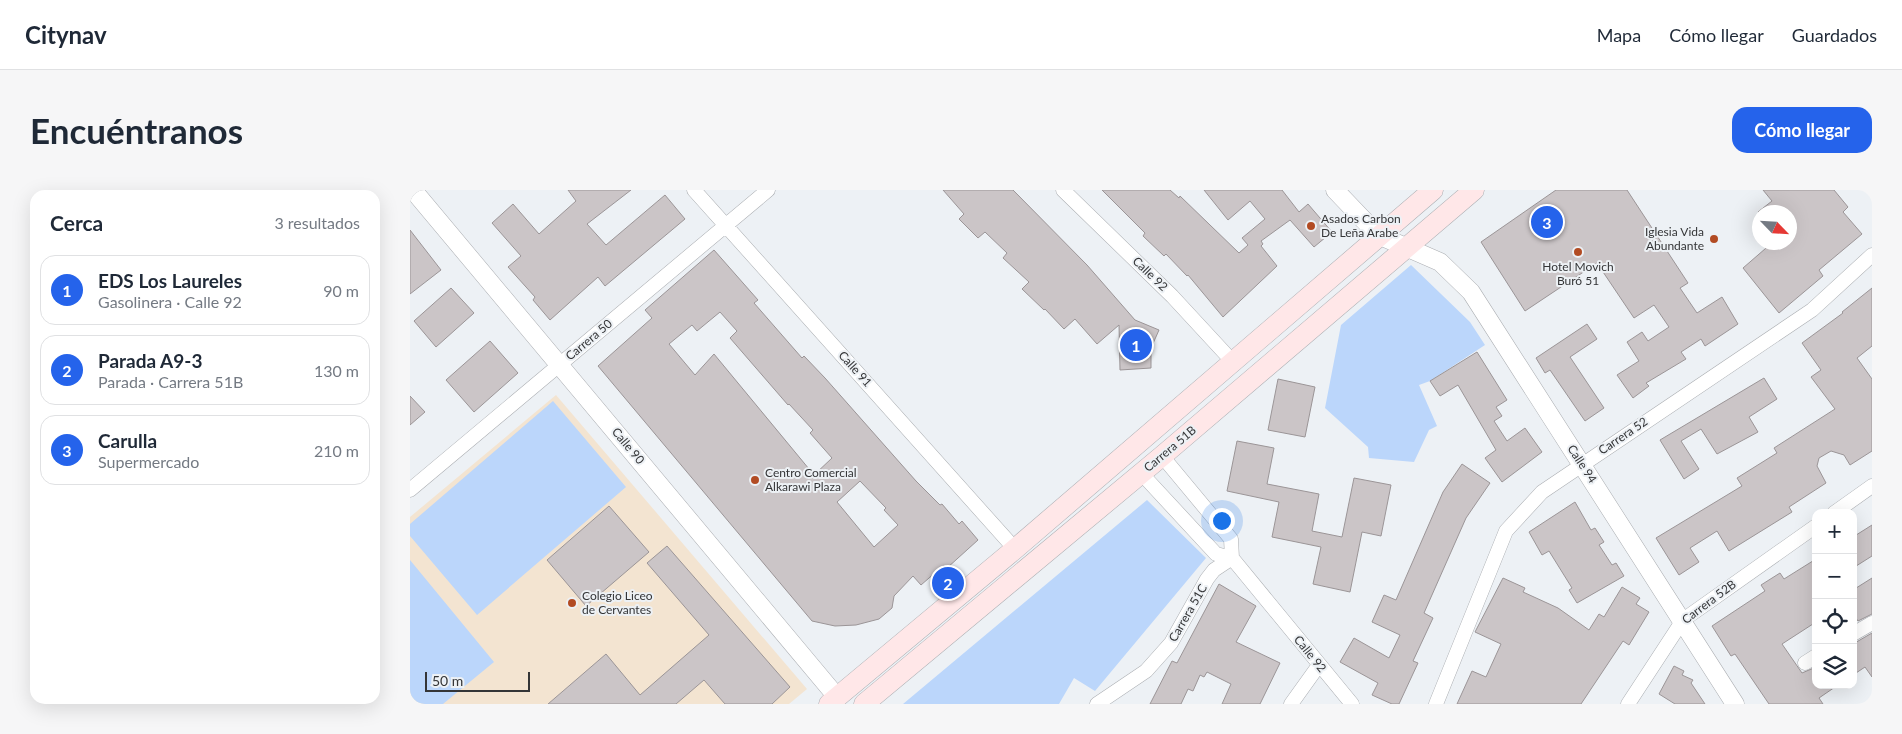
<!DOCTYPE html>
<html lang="es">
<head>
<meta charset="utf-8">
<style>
  body { margin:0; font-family:Lato,sans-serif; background:#f6f6f7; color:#1f2937 }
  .controls { position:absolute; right:15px; bottom:15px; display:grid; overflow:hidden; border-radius:10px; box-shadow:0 5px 20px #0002 }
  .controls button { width:45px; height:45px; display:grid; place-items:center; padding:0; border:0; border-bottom:1px solid #e0e1e3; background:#fff; color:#1f2937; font:25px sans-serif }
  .compass { position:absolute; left:1342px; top:15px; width:45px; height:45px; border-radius:50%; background:#fff; box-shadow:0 5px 20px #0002; rotate:115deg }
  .scale { position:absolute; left:15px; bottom:12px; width:105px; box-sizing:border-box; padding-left:5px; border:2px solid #343537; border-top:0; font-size:14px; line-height:18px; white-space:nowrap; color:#343537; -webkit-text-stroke:4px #edf1f5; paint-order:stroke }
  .you { position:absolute; left:811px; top:330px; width:18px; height:18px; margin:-12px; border:4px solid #fff; border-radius:50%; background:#1a73e8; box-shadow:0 0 0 8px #1a73e833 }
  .badge { display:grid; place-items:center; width:32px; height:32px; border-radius:50%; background:#2563eb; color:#fff; font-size:16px; font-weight:700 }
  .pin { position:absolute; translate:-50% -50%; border:2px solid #fff; box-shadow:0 1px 5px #0006 }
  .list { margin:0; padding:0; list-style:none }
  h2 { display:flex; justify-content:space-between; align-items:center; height:65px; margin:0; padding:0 20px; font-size:21px }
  h2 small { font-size:16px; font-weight:400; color:#747a83 }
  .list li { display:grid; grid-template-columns:32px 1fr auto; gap:15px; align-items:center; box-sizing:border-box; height:70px; margin:0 10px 10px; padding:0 10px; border:1px solid #e0e1e3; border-radius:15px }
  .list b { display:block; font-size:19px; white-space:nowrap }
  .list p { margin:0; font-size:16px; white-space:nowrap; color:#747a83 }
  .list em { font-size:16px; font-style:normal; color:#747a83 }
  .icon { flex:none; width:28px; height:28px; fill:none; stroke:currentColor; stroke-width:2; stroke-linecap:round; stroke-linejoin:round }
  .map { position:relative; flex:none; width:1462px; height:514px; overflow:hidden; border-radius:15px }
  header { display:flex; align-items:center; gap:30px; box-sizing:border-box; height:70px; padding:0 25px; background:#fff; border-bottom:1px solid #e0e1e3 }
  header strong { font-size:24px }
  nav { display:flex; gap:28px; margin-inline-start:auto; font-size:18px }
  .intro { display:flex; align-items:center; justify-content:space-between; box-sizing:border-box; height:120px; padding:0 30px }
  h1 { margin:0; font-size:35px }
  .button { padding:12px 22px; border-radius:15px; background:#2563eb; color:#fff; font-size:18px; font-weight:700 }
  main { display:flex; gap:30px; padding:0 30px }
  aside { flex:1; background:#fff; border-radius:15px; box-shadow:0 5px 20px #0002 }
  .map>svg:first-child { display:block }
  .education { fill:#f3e4d1 }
  .green { fill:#bbd6fb }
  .building { fill:#cbc5c7; stroke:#9b9597; fill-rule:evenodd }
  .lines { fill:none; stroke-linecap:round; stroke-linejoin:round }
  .minor-casing { stroke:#abaeb2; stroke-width:15 }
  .tertiary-casing { stroke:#abaeb2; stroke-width:19 }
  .secondary-casing { stroke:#abaeb2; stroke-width:21 }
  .minor { stroke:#fff; stroke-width:14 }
  .tertiary { stroke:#fff; stroke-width:18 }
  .secondary { stroke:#ffe7e8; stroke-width:20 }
  .poi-dot { fill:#b24b23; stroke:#edf1f5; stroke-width:2 }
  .labels { text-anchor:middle; stroke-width:4; stroke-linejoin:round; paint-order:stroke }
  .poi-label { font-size:12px; fill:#343537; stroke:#edf1f5; text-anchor:start }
  .street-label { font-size:12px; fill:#343537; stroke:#edf1f5 }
</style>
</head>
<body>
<header>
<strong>Citynav</strong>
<nav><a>Mapa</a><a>Cómo llegar</a><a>Guardados</a></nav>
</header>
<div class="intro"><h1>Encuéntranos</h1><a class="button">Cómo llegar</a></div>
<main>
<aside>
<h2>Cerca<small>3 resultados</small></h2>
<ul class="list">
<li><span class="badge">1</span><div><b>EDS Los Laureles</b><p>Gasolinera · Calle 92</p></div><em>90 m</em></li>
<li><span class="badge">2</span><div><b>Parada A9-3</b><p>Parada · Carrera 51B</p></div><em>130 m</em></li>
<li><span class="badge">3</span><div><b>Carulla</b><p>Supermercado</p></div><em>210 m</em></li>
</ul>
</aside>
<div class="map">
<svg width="1462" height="514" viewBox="0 0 1462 514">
  <rect width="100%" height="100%" fill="#edf1f5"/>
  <path class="education" d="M146,205l251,294 -18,15h-379v-187z"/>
  <path class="green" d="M1001,75l59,57 15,23 -55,36 -11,4 18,41 -8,4 -15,32 -45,-4 -1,-11 -43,-39 16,-83z
    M143,211l73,86 -149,128 -67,-79v-12z
    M737,310l59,58 -111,133 -21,-13 -15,26h-156z
    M0,370l84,102 -51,42h-33z"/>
  <path class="building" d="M158,0h63l-44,34 19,21 59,-50 20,24 -80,67 -7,-9 -48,43 -17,-20 2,-3 -27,-30 13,-11 -29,-33 21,-19 26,30 37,-33z
    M533,0h70l74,75 48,55 24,10 -8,18v20l-31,2 -1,-45 -22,19 -22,-25 -11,10 -19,-20 -1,1 -22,-21 7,-7 -26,-24 4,-5 -22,-21 -7,6 -19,-19 5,-5z
    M692,0h68l9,8 1,-2 59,57 9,-8 -6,-7 23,-19 -15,-18 -22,19 -24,-30h78l17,22 9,-8 24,28 -18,15 -24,-27 -29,21 2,3 -2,2 16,20 -54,51 -35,-42 -1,1 -21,-22 -2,2 -21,-20 2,-3z
    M1146,0h71l61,93 -8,5 17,25 25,-16 16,27 -33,22 -4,-7 -20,13 5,7 -40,24 3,3 -16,12 -16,-23 22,-14 -12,-19 15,-10 6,9 21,-14 -15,-22 -20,13 -37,-55 -72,48 -44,-69z
    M1353,0h71l14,17 -5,5 19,22 -43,36 4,6 -44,37 -36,-45 30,-26h17v-30h-32l14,-11z
    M0,40l31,40 -31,24z
    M304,60l44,50 -4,3 48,55 2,-2 21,22 91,103 24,24 2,-1 17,20 3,-3 16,19 -31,28 -3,-3 -23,20 -8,-9 -19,20 -2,12 -13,11 -23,6 -21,1 -23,-5 -214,-255 54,-48 -7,-8zM310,122l17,19 -7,7 58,67 1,-1 24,26 -3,3 22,25 -18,17 -100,-121 -19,21 -26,-31 23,-19 5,6zM450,291l26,27 -2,2 14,15 -24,22 -37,-45z
    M41,98l23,25 -38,34 -22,-26z
    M1462,98v58l-15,12 15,21v72l-22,14 -6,-10 -13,-4 -12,7 -2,8 9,17 -37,24 3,5 -63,39 -12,-20 -27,17 9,14 -20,13 -23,-37 86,-52 -5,-8 40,-25 -3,-5 61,-39 -24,-32 10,-7 -19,-27 41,-30 -1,-1z
    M1177,134l10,15 -27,18 34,51 -19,13 -35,-51 -5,3 -9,-15z
    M80,151l28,32 -44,39 -28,-32z
    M1067,162l30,48 -11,7 6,9 -8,5 13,20 18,-13 17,24 -40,30 -17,-24 11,-8 -38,-65 -18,11 -10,-15z
    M1354,188l13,21 -28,18 9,15 -41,22 -16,-25 -20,12 18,28 -15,10 -24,-39z
    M868,189l37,8 -10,50 -37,-7z
    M0,206l15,16 -15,13z
    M827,251l37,7 -7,36 52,10 -7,37 30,6 12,-59 37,7 -10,51 -19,-4 -12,60 -37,-8 8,-37 -49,-10 7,-35 -52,-11z
    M1052,274l28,19 -24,35 -42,95 9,5 -20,43 5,2 -19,41h-7l-20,-9 6,-12 -38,-21 14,-24 35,20 11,-23 -28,-13 12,-27 12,5 47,-108z
    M1165,312l16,28 4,-2 9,14 -5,3 13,20 4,-2 8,13 -47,27 -8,-13 3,-2 -23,-37 -7,4 -13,-23z
    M199,316l40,46 -63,54 -39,-46z
    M1462,335v31l-19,12v-31z
    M257,356l123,141 -18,17h-47l-21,-24 -28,24h-128l58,-50 34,41 69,-60 -62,-72z
    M1406,369v63l-34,22 20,29 14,-6v18h22l-19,13 4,6h-54l-34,-50 -4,2 -19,-30 53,-35 -4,-6 19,-12 4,6z
    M1093,388l22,10 -2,4 35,16 31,22 10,-16 5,3 18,-30 18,11 -4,6 13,8 -20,33 -6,-4 -42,63h-124l15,-33 14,6 15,-33 -26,-12z
    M1462,388v36l-14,7 -5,-7v-24z
    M809,394l37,22 -20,36 44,21 -20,41h-38l9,-20 -24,-12 -3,5 -4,-2 -7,16 -5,-2 -7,15h-31l22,-43 5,2z
    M1462,443v44l-7,-10 -12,8v-31z
    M1264,476l10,5 -2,4 11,5 -2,3 14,21h-30l-16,-10z"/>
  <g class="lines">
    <defs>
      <path id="minor" d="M284,0l321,359
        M653,0l109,106 61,66
        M752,266l69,83 1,19 120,146
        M731,283l75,81 16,4
        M0,300l358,-300
        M1424,323l38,-27
        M1443,444l19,-11
        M1395,473l11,-7
        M687,514l49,-33 25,-28 36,-64 7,-9 18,-12
        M881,514l28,-39
        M1026,514l70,-173 36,-39 270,-182 60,-55
        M1218,514l55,-84 133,-94"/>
      <path id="tertiary" d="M3,0l424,507 -2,7
        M925,0l43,45 62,27 31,30 264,412"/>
      <path id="secondary" d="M419,514l186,-155 418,-359
        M454,514l298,-248 312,-266"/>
    </defs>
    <use href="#minor" class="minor-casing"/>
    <use href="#tertiary" class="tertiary-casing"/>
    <use href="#secondary" class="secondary-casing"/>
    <use href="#minor" class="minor"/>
    <use href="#tertiary" class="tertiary"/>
    <use href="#secondary" class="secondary"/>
  </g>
  <g class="poi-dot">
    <circle cx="901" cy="36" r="5"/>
    <circle cx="1304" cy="49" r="5"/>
    <circle cx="1168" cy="62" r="5"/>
    <circle cx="345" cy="290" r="5"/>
    <circle cx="162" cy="413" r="5"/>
  </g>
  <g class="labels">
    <g class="poi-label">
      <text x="911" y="33">Asados Carbon<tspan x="911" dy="14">De Leña Arabe</tspan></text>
      <text x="1294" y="46" text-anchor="end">Iglesia Vida<tspan x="1294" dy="14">Abundante</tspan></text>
      <text x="1168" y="81" text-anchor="middle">Hotel Movich<tspan x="1168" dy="14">Buró 51</tspan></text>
      <text x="355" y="287">Centro Comercial<tspan x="355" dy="14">Alkarawi Plaza</tspan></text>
      <text x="172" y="410">Colegio Liceo<tspan x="172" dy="14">de Cervantes</tspan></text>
    </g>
    <g class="street-label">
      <text transform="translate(740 84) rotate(44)" y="4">Calle 92</text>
      <text transform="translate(179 150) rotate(-40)" y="4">Carrera 50</text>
      <text transform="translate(445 179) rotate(48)" y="4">Calle 91</text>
      <text transform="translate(1213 246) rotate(-34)" y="4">Carrera 52</text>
      <text transform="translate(218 256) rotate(50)" y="4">Calle 90</text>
      <text transform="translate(760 259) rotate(-40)" y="4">Carrera 51B</text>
      <text transform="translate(1172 274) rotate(57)" y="4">Calle 94</text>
      <text transform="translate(1299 412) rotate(-37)" y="4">Carrera 52B</text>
      <text transform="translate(778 423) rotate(-60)" y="4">Carrera 51C</text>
      <text transform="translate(900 464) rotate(51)" y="4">Calle 92</text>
    </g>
  </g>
</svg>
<div class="controls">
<button>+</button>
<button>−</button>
<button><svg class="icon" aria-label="locate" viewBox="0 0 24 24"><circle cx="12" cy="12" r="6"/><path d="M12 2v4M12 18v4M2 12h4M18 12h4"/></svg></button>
<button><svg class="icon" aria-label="layers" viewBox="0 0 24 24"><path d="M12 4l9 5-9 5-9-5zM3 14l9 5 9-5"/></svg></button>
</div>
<svg class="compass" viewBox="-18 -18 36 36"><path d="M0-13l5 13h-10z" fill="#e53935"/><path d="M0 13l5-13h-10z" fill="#747a83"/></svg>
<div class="scale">50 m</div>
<div class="you"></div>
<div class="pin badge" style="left:726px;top:155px">1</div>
<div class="pin badge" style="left:538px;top:393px">2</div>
<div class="pin badge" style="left:1137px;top:32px">3</div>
</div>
</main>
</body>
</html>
